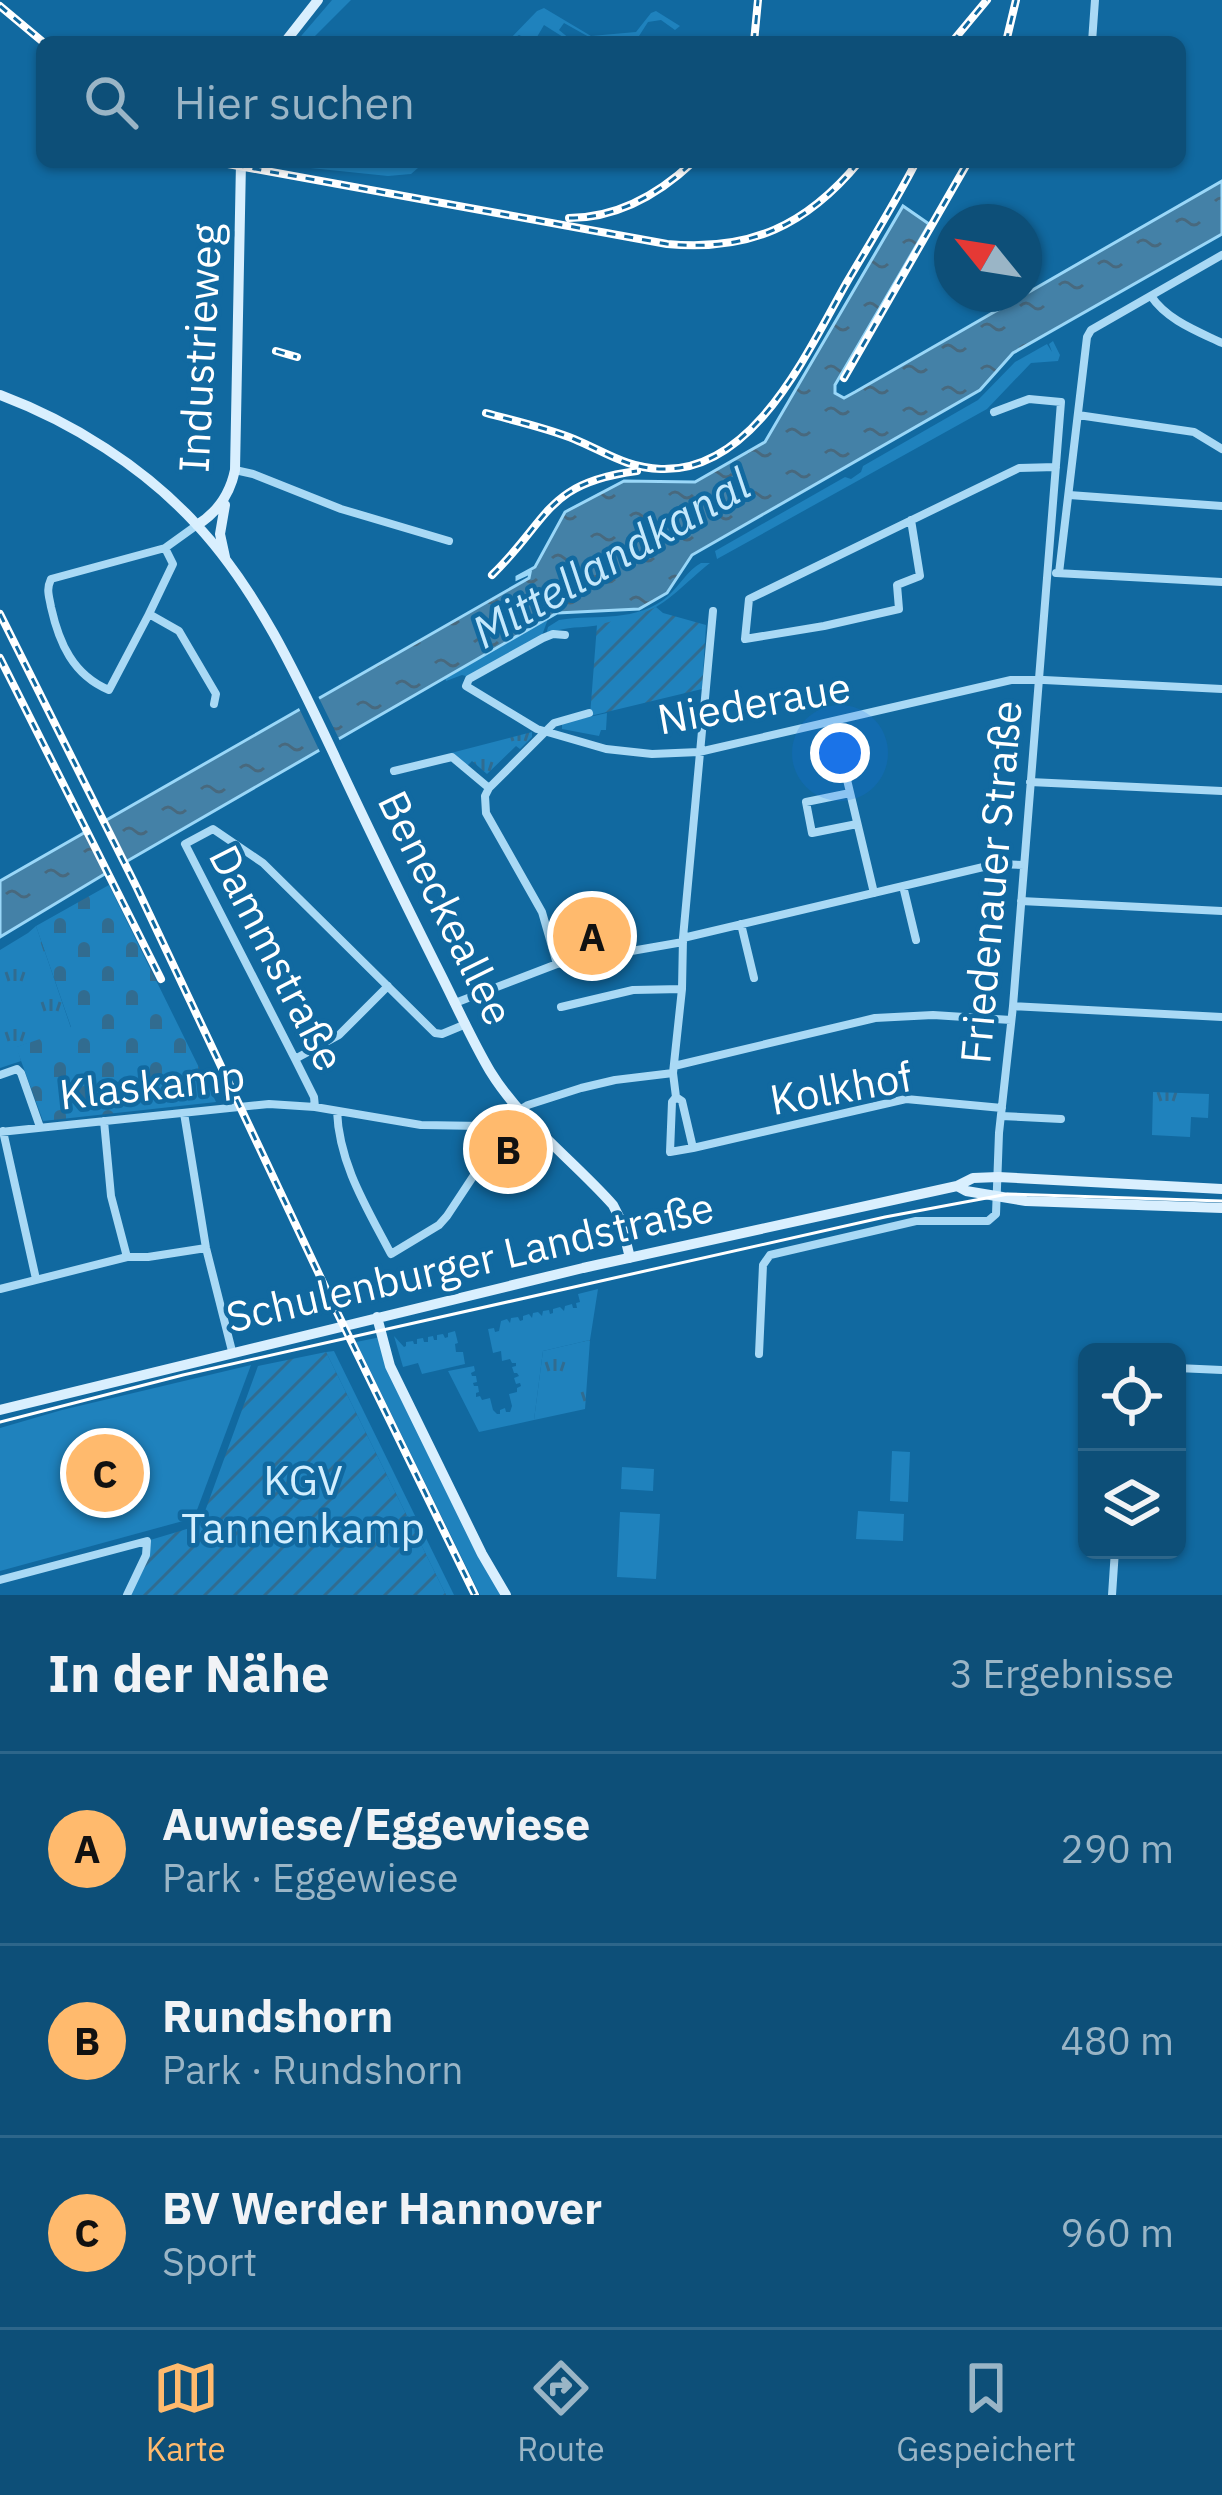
<!DOCTYPE html>
<html lang="de">
<head>
<meta charset="utf-8">
<style>
  body { margin:0; font-family:"IBM Plex Sans",sans-serif; background:#1b5980; color:#f1f3f6 }
  .controls { position:absolute; right:36px; bottom:36px; display:grid; overflow:hidden; border-radius:18px; box-shadow:0 3px 9px #0004 }
  .controls button { width:108px; height:108px; display:grid; place-items:center; padding:0; border:0; border-bottom:3px solid #2d668a; background:#0d4f78; color:#f1f3f6; font:60px sans-serif }
  .compass { position:absolute; left:934px; top:204px; width:108px; height:108px; border-radius:50%; background:#0d4f78; box-shadow:0 3px 9px #0004; rotate:300deg }
  .you { position:absolute; left:840px; top:753px; width:42px; height:42px; margin:-30px; border:9px solid #fff; border-radius:50%; background:#1a73e8; box-shadow:0 0 0 18px #1a73e833 }
  .badge { display:grid; place-items:center; width:78px; height:78px; border-radius:50%; background:#ffba6d; color:#111; font-size:39px; font-weight:700 }
  .pin { position:absolute; translate:-50% -50%; border:6px solid #fff; box-shadow:0 3px 12px #0006 }
  .list { margin:0; padding:0; list-style:none }
  h2 { display:flex; justify-content:space-between; align-items:center; height:156px; margin:0; padding:0 48px; font-size:51px }
  h2 small { font-size:39px; font-weight:400; color:#9ab5c6 }
  .list li { display:grid; grid-template-columns:78px 1fr auto; gap:36px; align-items:center; box-sizing:border-box; height:192px; padding:0 48px; border-top:3px solid #2d668a }
  .list b { display:block; font-size:45px; white-space:nowrap }
  .list p { margin:0; font-size:39px; white-space:nowrap; color:#9ab5c6 }
  .list em { font-size:39px; font-style:normal; color:#9ab5c6 }
  .icon { flex:none; width:66px; height:66px; fill:none; stroke:currentColor; stroke-width:2; stroke-linecap:round; stroke-linejoin:round }
  .map { position:relative; flex:none; width:1222px; height:1595px; overflow:hidden }
  .search { position:absolute; background:#0d4f78; box-shadow:0 3px 9px #0004; left:36px; right:36px; top:36px; height:132px; display:flex; align-items:center; gap:30px; box-sizing:border-box; padding:0 42px; border-radius:18px; color:#9ab5c6; font-size:45px }
  .sheet { height:732px; background:#0d4f78 }
  nav { display:flex; justify-content:space-around; align-items:center; box-sizing:border-box; height:168px; border-top:3px solid #2d668a; background:#0d4f78; font-size:33px; color:#9ab5c6 }
  nav a { display:grid; justify-items:center; gap:6px }
  nav .on { color:#ffba6d }
  .map>svg:first-child { display:block }
  .grass { fill:#1f82bd }
  .cemetery { fill:url(#cemetery-stones) }
  .park { fill:url(#park-tufts) }
  .garden { fill:url(#garden-furrows) }
  .water { fill:url(#water-ripples); stroke:#9ad7f8; stroke-width:3 }
  .pier { fill:#1169a0 }
  .lines { fill:none; stroke-linecap:round; stroke-linejoin:round }
  .street { stroke:#a9d9f5; stroke-width:8 }
  .secondary { stroke:#d9effe; stroke-width:10 }
  .tram { stroke:#fff; stroke-width:3 }
  .rail-casing { stroke:#fff; stroke-width:8 }
  .rail { stroke:#1169a0; stroke-width:3; stroke-dasharray:9; stroke-linecap:butt }
  .labels { text-anchor:middle; stroke-width:9; stroke-linejoin:round; paint-order:stroke }
  .street-label { font-size:42px; fill:#fff; stroke:#1169a0 }
  .park-label { font-size:42px; fill:#d2eefe; stroke:#1169a0 }
  .water-label { font-size:45px; font-style:italic; fill:#c4e8fc; stroke:#1169a0 }
</style>
</head>
<body>
<div class="map">
<svg width="1222" height="1595" viewBox="0 0 1222 1595">
  <defs>
    <pattern id="cemetery-stones" width="16" height="16" patternUnits="userSpaceOnUse" patternTransform="scale(3)"><rect width="16" height="16" fill="#1f82bd"/><path d="M2 7V4a2 2 0 0 1 4 0v3zM10 15v-3a2 2 0 0 1 4 0v3z" fill="#316c90"/></pattern>
    <pattern id="park-tufts" width="24" height="20" patternUnits="userSpaceOnUse" patternTransform="scale(3)"><rect width="24" height="20" fill="#1f82bd"/><path d="M3 7l-1-3M5 7V3M7 7l1-3M15 17l-1-3M17 17v-4M19 17l1-3" fill="none" stroke="#316c90"/></pattern>
    <pattern id="garden-furrows" width="10" height="10" patternUnits="userSpaceOnUse" patternTransform="scale(3)"><rect width="10" height="10" fill="#1f82bd"/><path d="M-1 1l2-2M0 10L10 0M9 11l2-2" fill="none" stroke="#316c90"/></pattern>
    <pattern id="water-ripples" width="26" height="14" patternUnits="userSpaceOnUse" patternTransform="scale(3)"><rect width="26" height="14" fill="#4481a7"/><path d="M2 4q2-2 4 0t4 0M15 11q2-2 4 0t4 0" fill="none" stroke="#48697e"/></pattern>
  </defs>
  <rect width="100%" height="100%" fill="#1169a0"/>
  <path class="grass" d="M332,0h19l-42,42h-13z
    M544,8l47,28 45,-4 15,-19 5,-2 24,15 -5,4 -14,-10 -13,2 -9,14 2,6h-43l-34,-19 -5,7 11,9 1,3 -27,-17 -10,17 -15,-7 -12,7 30,-31z
    M252,162h61l70,6 6,-6h36l-14,12 -23,2z
    M1053,341l7,14 -2,6 -27,2 -44,46 -270,150 -2,-8 130,-74 6,2 10,-7 2,-6 115,-66 37,-38 32,-18 5,8 -3,-8z
    M701,563h9c-22,17 -43,42 -70,52 -14,5 -32,9 -47,11 -17,2 -33,1 -47,9l2,-8 11,-7c38,-6 78,3 109,-24 12,-11 20,-26 33,-33z
    M548,619l-7,19 -72,39 -7,-2 -16,6 -1,-3z
    M607,713l-1,17h-5l-2,6 -37,-7v-6z
    M598,1289l-8,51 -47,11 -9,69 -55,12 -31,-61 26,-5 1,5 -4,2 1,3h4l1,6 -4,1 1,3h4l1,6 -3,1v4l4,-1 2,4 8,-2 3,12 4,4h3v-4l5,-2 1,4h4l2,-6 -3,-12 8,-2v-4l4,-2 -1,-3 -4,1 -2,-6 5,-2 -2,-3h-3l-2,-6 4,-1v-3h-4l-2,-4 -8,2 -1,-10 -8,2 -5,-24 6,-1 1,4 4,-1 2,-10 6,-2 3,4 1,-5 7,-1 2,4 3,-1v-4l6,-2 3,4 1,-5 5,-1 4,4 1,-5 6,-1 1,4 3,-1v-4l7,-2 4,4 1,-5 7,-2 1,4h4l-1,-5 4,-1 -2,-8z
    M455,1331l3,12 -3,1 1,8h7l2,12 -43,10 -4,-11 -15,4 -9,-31 10,11 2,-1v-4l7,-1 1,3h3v-5l6,-1 1,4h4v-5l5,-1 1,4h3v-5l6,-1 2,4 3,-1v-4z
    M381,1337l125,258h-26l-124,-253z
    M334,1351l120,244h-8l-120,-243z
    M251,1365l-57,153 -194,53v-143l62,-18z
    M892,1451l18,1 -2,50 -18,-1z
    M622,1467l32,2 -1,22 -32,-2z
    M858,1511l46,3 -1,27 -47,-2z
    M620,1512l40,2 -4,65 -39,-2z"/>
  <path class="cemetery" d="M109,885l107,217 -173,19 -27,-74 55,-20 -35,-101z"/>
  <path class="park" d="M532,732v5l-12,12 -4,-3 -29,28 -15,-13 -5,5 -16,-13z
    M603,921l6,23 -21,5 -1,-4 -7,1 -4,-19z
    M36,926l35,102 -54,19 4,14 -21,7v-118l28,-17z
    M1153,1092l56,2 -1,24 -17,-1 -1,20 -38,-2z
    M516,1124l18,18 -24,25 -20,-14 -2,-16 5,-7z
    M590,1340l-5,69 -51,11 9,-69z"/>
  <path class="garden" d="M656,607l7,6 43,12 -4,64 -112,27 7,-91 44,-11z
    M326,1352l120,243h-319l19,-40 1,-14 53,-16 58,-159z"/>
  <path class="water" d="M1222,181v53l-209,119 -33,37 -288,165 -25,38 -28,16 -82,4 -454,262 -103,62v-56l529,-303 1,-5 -13,6v-2l18,-10 30,-55 59,-31 71,1 70,-40 138,-236 26,18 -94,161v8l9,5 11,-6z"/>
  <path class="pier" d="M316,692l26,53 -20,11 -25,-52z
    M104,816l26,51 -23,12 -25,-50z"/>
  <g class="lines">
    <path class="street" d="M1092,42l3,-42
      M1151,296c16,24 46,35 71,47
      M1078,415l116,17 28,17
      M235,470l18,4 88,35 108,32
      M1069,495l153,11
      M911,520l9,56 -23,9 2,24 -75,17 -79,13 4,-40 270,-131 37,-1
      M165,548l8,16 -24,50 30,17 37,63 -2,10
      M1056,573l166,9
      M1059,573l28,-236 4,-7 131,-75
      M149,614l-40,76c-36,-15 -50,-47 -58,-83 -2,-12 -5,-17 0,-28l114,-31 32,-23
      M565,635l-12,-1 -10,4 -74,41 -3,7 71,43 69,20 46,5 47,-2 312,-72h33l178,9
      M833,721l41,172
      M394,771l58,-14 37,31
      M1030,782l192,9
      M850,793l-44,9 6,31 45,-9
      M903,886l13,54
      M1021,901l201,10
      M741,924l13,54
      M683,938l313,-74 28,1
      M557,964l-15,-52 -56,-99 -1,-17 4,-8 65,-65 35,-10
      M455,1003l102,-39 126,-22
      M1013,1006l209,11
      M561,1007l72,-17 49,-1
      M295,1059l44,-24 49,-49
      M674,1066l201,-48 58,-3 78,5
      M0,1075l17,-6 4,4 19,54
      M676,1097l6,4 11,47 -23,4 2,-50 4,-5 -3,-24 9,-84 1,-51 30,-327
      M315,1107l-1,-10 -19,-38 -110,-215 28,-15 50,34 172,170 7,1 24,-10
      M337,1111c2,53 30,97 54,143l48,-29 8,-9 39,-59 -3,-31
      M184,1113l22,135 26,103
      M1001,1116l60,3
      M104,1121l7,75 16,61
      M3,1131l33,148
      M0,1132l269,-28 46,3 106,18 62,1 19,-5 26,-16 53,-17 34,-8 58,-7
      M693,1148l213,-49 96,9
      M0,1289l127,-32h21l58,-9
      M759,1354l4,-89 7,-10 146,-34h72l8,-7 3,-81 14,-127 48,-604 -32,-3 -35,13
      M1177,1368l45,2
      M0,1580l147,-39 -1,14 -19,40
      M1112,1595l3,-45"/>
    <path class="secondary" d="M285,42l33,-42
      M0,395c72,27 144,72 197,130 61,66 101,153 139,234 32,69 66,138 100,206 18,35 34,72 54,106 32,52 83,89 123,134l8,16 9,37
      M225,505l-5,29 5,23
      M197,525c21,-13 33,-31 38,-55l6,-308
      M957,1186l9,5 60,10 196,7
      M377,1317l13,49 92,188 24,41
      M0,1410l583,-142 374,-82 16,-8 25,-1 224,12"/>
    <path class="tram" d="M0,1422l183,-47 702,-158 123,-23 214,7"/>
    <defs>
      <path id="rail" d="M0,6l43,36
        M754,42l4,-42
        M952,42l35,-42
        M1006,42l10,-42
        M217,162l450,82c83,8 140,-19 192,-82
        M569,218c48,0 90,-24 124,-56
        M276,351l21,6
        M844,378l124,-216
        M486,413c29,8 61,15 88,26 31,13 53,29 87,30 94,3 147,-119 186,-187 23,-39 48,-79 69,-120
        M492,575c58,-56 53,-92 145,-104
        M0,614l137,274 197,418 141,289
        M0,658l161,321"/>
    </defs>
    <use href="#rail" class="rail-casing"/>
    <use href="#rail" class="rail"/>
  </g>
  <g class="labels">
    <g class="street-label">
      <text transform="translate(200 348) rotate(-87)" y="15">Industrieweg</text>
      <text transform="translate(754 703) rotate(-10)" y="15">Niederaue</text>
      <text transform="translate(991 882) rotate(-85)" y="15">Friedenauer Straße</text>
      <text transform="translate(446 908) rotate(64)" y="15">Beneckeallee</text>
      <text transform="translate(277 958) rotate(63)" y="15">Dammstraße</text>
      <text transform="translate(152 1085) rotate(-6)" y="15">Klaskamp</text>
      <text transform="translate(841 1088) rotate(-10)" y="15">Kolkhof</text>
      <text transform="translate(470 1262) rotate(-13)" y="15">Schulenburger Landstraße</text>
    </g>
    <g class="park-label">
      <text x="303" y="1495">KGV<tspan x="303" dy="48">Tannenkamp</tspan></text>
    </g>
    <g class="water-label">
      <text transform="translate(611 558) rotate(-30)" y="16">Mittellandkanal</text>
    </g>
  </g>
</svg>
<div class="controls">
<button><svg class="icon" aria-label="locate" viewBox="0 0 24 24"><circle cx="12" cy="12" r="6"/><path d="M12 2v4M12 18v4M2 12h4M18 12h4"/></svg></button>
<button><svg class="icon" aria-label="layers" viewBox="0 0 24 24"><path d="M12 4l9 5-9 5-9-5zM3 14l9 5 9-5"/></svg></button>
</div>
<svg class="compass" viewBox="-18 -18 36 36"><path d="M0-13l5 13h-10z" fill="#e53935"/><path d="M0 13l5-13h-10z" fill="#9ab5c6"/></svg>
<div class="you"></div>
<div class="pin badge" style="left:592px;top:936px">A</div>
<div class="pin badge" style="left:508px;top:1149px">B</div>
<div class="pin badge" style="left:105px;top:1473px">C</div>
<div class="search"><svg class="icon" aria-label="search" viewBox="0 0 24 24"><circle cx="10" cy="10" r="6"/><path d="M15 15l6 6"/></svg>Hier suchen</div>
</div>
<section class="sheet">
<h2>In der Nähe<small>3 Ergebnisse</small></h2>
<ul class="list">
<li><span class="badge">A</span><div><b>Auwiese/Eggewiese</b><p>Park · Eggewiese</p></div><em>290 m</em></li>
<li><span class="badge">B</span><div><b>Rundshorn</b><p>Park · Rundshorn</p></div><em>480 m</em></li>
<li><span class="badge">C</span><div><b>BV Werder Hannover</b><p>Sport</p></div><em>960 m</em></li>
</ul>
</section>
<nav>
<a class="on"><svg class="icon" aria-label="map" viewBox="0 0 24 24"><path d="M3 6l6-2 6 2 6-2v14l-6 2-6-2-6 2zM9 4v14M15 6v14"/></svg>Karte</a>
<a><svg class="icon" aria-label="directions" viewBox="0 0 24 24"><path d="M12 3l9 9-9 9-9-9zM9 14v-3h6M13 9l2 2-2 2"/></svg>Route</a>
<a><svg class="icon" aria-label="saved" viewBox="0 0 24 24"><path d="M7 4h10v16l-5-4-5 4z"/></svg>Gespeichert</a>
</nav>
</body>
</html>
